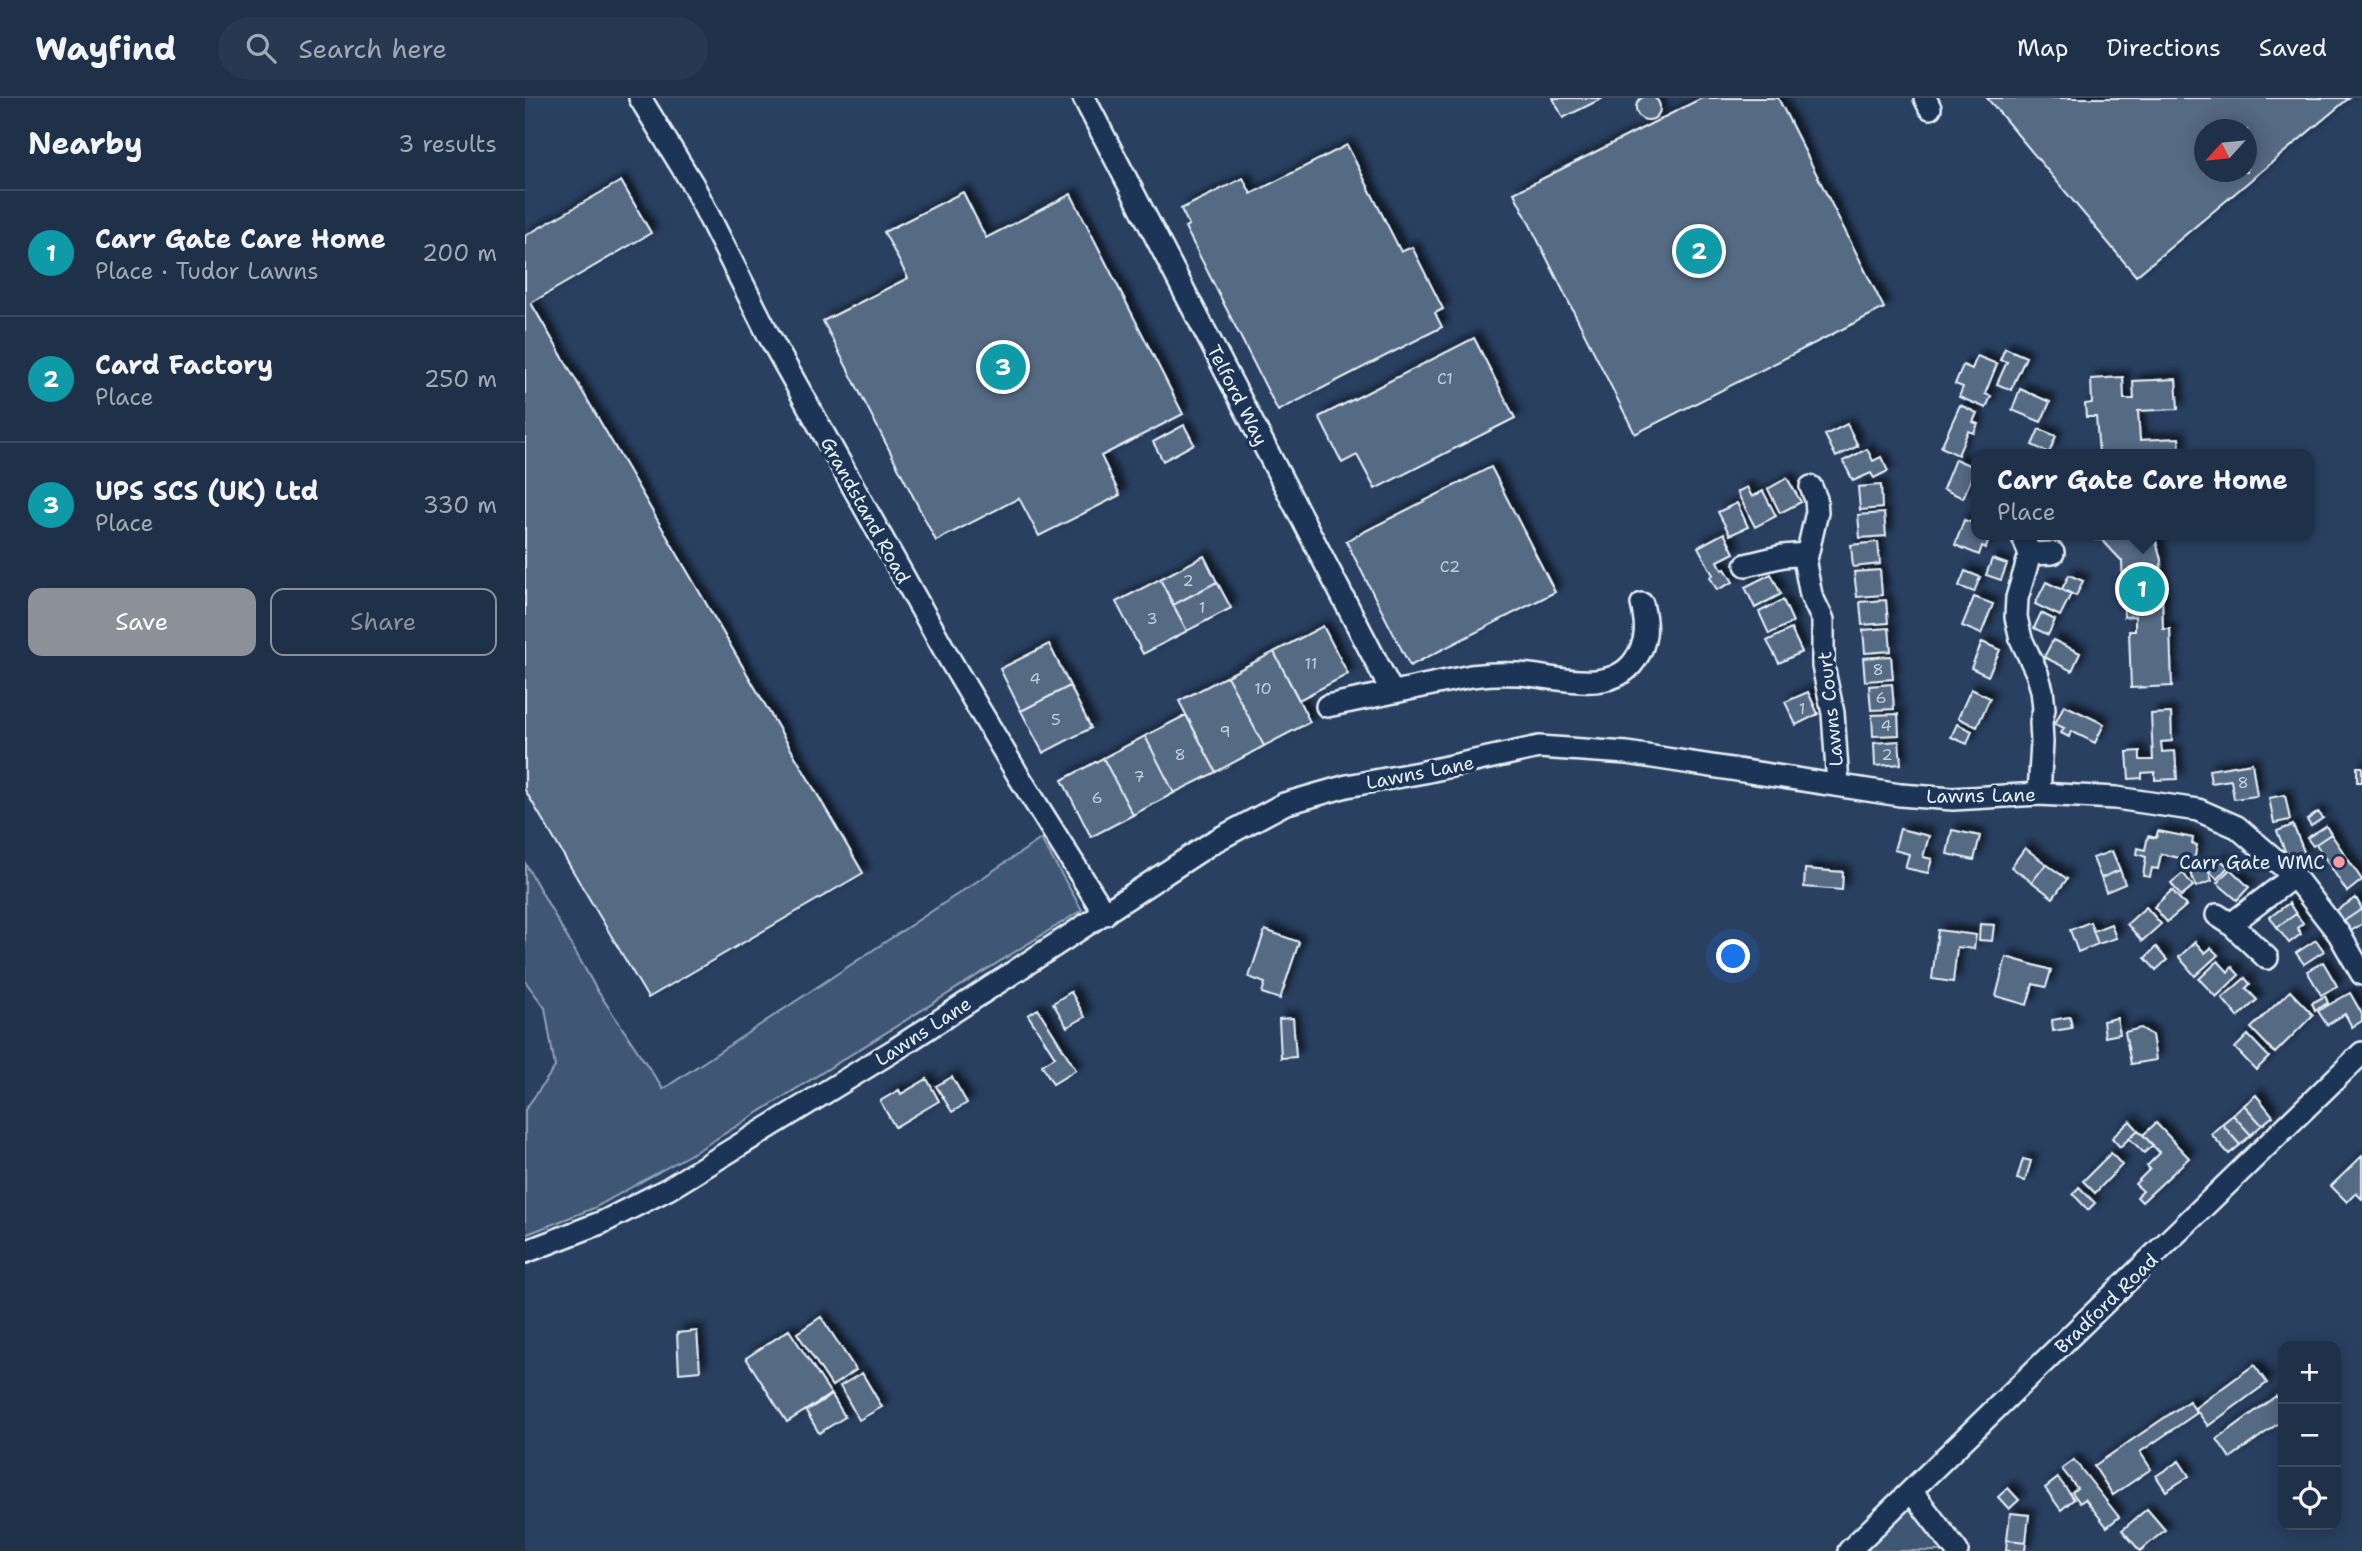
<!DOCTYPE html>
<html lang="en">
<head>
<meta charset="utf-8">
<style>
  body { margin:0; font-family:"Shantell Sans",sans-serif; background:#273850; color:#f1f3f6 }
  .controls { position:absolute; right:21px; bottom:21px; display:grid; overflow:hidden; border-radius:14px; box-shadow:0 4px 18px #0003 }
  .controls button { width:63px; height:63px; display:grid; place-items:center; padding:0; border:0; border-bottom:2px solid #3c4b61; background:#1f3049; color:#f1f3f6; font:35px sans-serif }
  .compass { position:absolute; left:1669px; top:21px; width:63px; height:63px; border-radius:50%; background:#1f3049; box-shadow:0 4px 18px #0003; rotate:243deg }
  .you { position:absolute; left:1209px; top:859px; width:24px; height:24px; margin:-18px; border:5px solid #fff; border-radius:50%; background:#1a73e8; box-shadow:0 0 0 10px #1a73e833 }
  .badge { display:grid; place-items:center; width:46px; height:46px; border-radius:50%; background:#8c9099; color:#fff; font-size:23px; font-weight:700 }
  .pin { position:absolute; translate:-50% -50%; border:4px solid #fff; box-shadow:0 2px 7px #0006 }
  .popup { position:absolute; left:1446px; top:351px; width:343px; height:91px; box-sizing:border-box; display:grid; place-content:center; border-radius:14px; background:#1f3049; filter:drop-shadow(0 2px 5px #0005); font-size:23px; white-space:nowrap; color:#a1a9b4 }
  .popup b { font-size:26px; color:#f1f3f6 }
  .popup::after { content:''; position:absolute; left:50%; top:100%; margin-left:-14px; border:14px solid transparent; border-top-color:#1f3049 }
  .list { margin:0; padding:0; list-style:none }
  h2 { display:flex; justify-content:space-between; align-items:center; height:91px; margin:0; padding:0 28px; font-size:30px }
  h2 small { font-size:23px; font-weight:400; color:#a1a9b4 }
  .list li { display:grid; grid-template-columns:46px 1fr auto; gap:21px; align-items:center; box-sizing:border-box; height:126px; padding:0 28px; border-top:2px solid #3c4b61 }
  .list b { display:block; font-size:26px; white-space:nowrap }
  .list p { margin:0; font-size:23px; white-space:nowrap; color:#a1a9b4 }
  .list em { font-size:23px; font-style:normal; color:#a1a9b4 }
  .actions { display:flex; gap:14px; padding:21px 28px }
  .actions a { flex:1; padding:16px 0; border:2px solid #8c9099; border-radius:14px; text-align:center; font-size:24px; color:#8c9099 }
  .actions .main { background:#8c9099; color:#fff }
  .icon { flex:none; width:38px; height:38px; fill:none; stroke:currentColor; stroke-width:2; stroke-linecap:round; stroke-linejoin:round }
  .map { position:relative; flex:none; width:1837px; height:1453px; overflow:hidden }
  header { display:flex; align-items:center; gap:42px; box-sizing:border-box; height:98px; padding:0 35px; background:#1f3049; border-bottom:2px solid #3c4b61 }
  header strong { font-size:33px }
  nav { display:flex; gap:38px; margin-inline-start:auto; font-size:24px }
  .search { width:490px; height:63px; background:#273850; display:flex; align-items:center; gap:18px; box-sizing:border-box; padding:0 24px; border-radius:38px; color:#a1a9b4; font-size:26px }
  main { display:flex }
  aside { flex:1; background:#1f3049 }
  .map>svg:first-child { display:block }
  .green { fill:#415774; stroke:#94a4b6; stroke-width:2 }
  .building { fill:#556a83; stroke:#e8f1f8; stroke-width:2; fill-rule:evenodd; filter:url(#shadow) }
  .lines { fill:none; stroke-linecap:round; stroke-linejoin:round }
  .street-casing { stroke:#e8f1f8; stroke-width:26 }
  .street { stroke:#1d3557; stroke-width:21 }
  .poi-dot { fill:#ff9aa2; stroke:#1d3557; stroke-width:2.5 }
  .labels { text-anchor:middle; stroke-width:7; stroke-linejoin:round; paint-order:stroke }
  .number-label { font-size:16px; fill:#c3cfdb }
  .street-label { font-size:19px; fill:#e8f1f8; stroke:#1d3557 }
  .poi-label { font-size:19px; fill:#e8f1f8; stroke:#1d3557; text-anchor:end }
</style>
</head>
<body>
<header>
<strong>Wayfind</strong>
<div class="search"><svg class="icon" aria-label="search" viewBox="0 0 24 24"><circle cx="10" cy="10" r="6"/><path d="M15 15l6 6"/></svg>Search here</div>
<nav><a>Map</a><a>Directions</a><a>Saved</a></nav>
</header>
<main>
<aside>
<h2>Nearby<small>3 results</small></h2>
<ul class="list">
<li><span class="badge" style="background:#0f9aa8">1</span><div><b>Carr Gate Care Home</b><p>Place · Tudor Lawns</p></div><em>200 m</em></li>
<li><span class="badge" style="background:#0f9aa8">2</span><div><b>Card Factory</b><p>Place</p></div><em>250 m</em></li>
<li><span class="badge" style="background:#0f9aa8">3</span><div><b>UPS SCS (UK) Ltd</b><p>Place</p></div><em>330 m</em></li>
</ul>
<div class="actions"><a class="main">Save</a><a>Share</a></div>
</aside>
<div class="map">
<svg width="1837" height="1453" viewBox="0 0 1837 1453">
  <defs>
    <filter id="shadow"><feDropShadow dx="6" dy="-6" stdDeviation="3.5" flood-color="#0009"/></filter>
  </defs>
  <rect width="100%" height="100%" fill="#294061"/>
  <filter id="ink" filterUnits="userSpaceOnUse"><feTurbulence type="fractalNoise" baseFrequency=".0143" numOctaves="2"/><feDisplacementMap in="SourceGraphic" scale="14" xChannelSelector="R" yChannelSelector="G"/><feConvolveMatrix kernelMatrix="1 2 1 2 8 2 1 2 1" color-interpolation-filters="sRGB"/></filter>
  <g filter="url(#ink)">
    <path class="green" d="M516,741l41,71 -382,239 -106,59 -69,27v-125l30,-43 -10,-59 -20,-27v-118l72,127 66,99z
      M1386,1393l40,60h-102z"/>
    <path class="building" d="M1111 10a12 12 0 1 1 24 0a12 12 0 1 1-24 0Z
      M1028,0h50l-40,20z
      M1177,0h76l106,210 -249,126 -121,-241z
      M1462,0h362l-213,178zM1680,32h42v42h-42z
      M822,47l54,107 11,-5 31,62 -8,4 7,14 -164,84 -93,-184 4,-2 -8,-16 62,-31 8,16z
      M96,83l30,52 -120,70 332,570 -215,125 -123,-208v-554z
      M438,94l23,46 85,-44 112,220 -82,42 19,39 -81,41 -20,-38 -83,43 -113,-220 85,-43 -24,-46z
      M949,240l41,80 -140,71 -18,-34 -15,8 -23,-46z
      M1480,250l21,9 -15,33 -14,-6 10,-22 -7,-2z
      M1452,258l20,8 -12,30 6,2 -5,12 -27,-11 4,-10 -8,-3 8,-19 9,4z
      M1598,279l1,22h10l-1,-18 43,-2 2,30 -40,2 2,29 39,-2 1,16h-81l-3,-37h-10l-1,-13 7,-1 -1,-24z
      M1495,291l30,13 -9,20 -29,-12z
      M1435,307l17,8 -4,9 5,2 -4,9 -6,-2 -10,24 -17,-8z
      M1322,326l11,22 -22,11 -11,-22z
      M659,327l10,19 -31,17 -10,-19z
      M1514,331l17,7 -7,17 -17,-8z
      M1342,351l6,12 8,-4 7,14 -14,7 -3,-5 -18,8 -10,-20z
      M1430,361l21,9 -13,30 -20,-9z
      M966,369l64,125 -145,74 -64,-125z
      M1262,380l14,24 -21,11 -12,-24z
      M1356,387l1,23 -22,2 -2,-23z
      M1222,389l5,10 11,-6 13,25 -21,11 -18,-35z
      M1212,405l11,24 -18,8 -12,-23z
      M1359,415l2,23 -26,2 -2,-23z
      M1439,422l12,4v11h11l-1,3 3,1 -3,9 -4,-2 -3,9 -24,-10z
      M1199,435l10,20 -16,8 4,9 3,-1 8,13 -16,8 -7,-13 3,-2 -15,-28z
      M1571,437h53l7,6 5,19 2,69h7l2,57 -41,2 -2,-57h6v-15l-11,1 -2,-56 -20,-21h-6z
      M1353,444l2,22 -27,3 -2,-22z
      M679,458l13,26 -44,23 -13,-26z
      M1467,461l15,5 -6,16 -15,-5z
      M1355,472l2,25 -25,2 -3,-25z
      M1440,473l15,6 -6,15 -15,-6z
      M1246,476l10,20 -26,14 -10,-21z
      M1544,477l14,6 -7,15 -14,-7z
      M635,481l27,52 -44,23 -27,-52z
      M692,484l14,26 -44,23 -14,-26z
      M1521,484l25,12 -11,22 -25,-12z
      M1449,499l19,7 -12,30 -19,-8z
      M1258,502l10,22 -24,12 -10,-22z
      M1361,502l2,23 -26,2 -2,-23z
      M1516,515l14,7 -7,15 -14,-7z
      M798,528l25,48 -49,26 -25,-48z
      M1364,530l2,23 -26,2 -2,-23z
      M1266,531l11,23 -23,11 -12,-22z
      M1528,542l27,13 -8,18 -28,-14z
      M1457,544l18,8 -12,26 -17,-8z
      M524,546l21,42 -49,25 -21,-42z
      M749,554l36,70 -46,24 -37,-70z
      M1366,558l2,23 -28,2 -2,-23z
      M702,578l37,70 -48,26 -37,-71z
      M1367,586l2,25 -23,1 -2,-24z
      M545,588l21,42 -48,25 -22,-42z
      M1446,591l19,9 -13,29 -19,-9z
      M1283,594l10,22 -22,11 -11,-23z
      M1539,607l40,19 -9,19 -24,-12 -2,6 -8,-4 3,-5 -9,-4z
      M1646,615l1,28 -11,1 1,10 13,-1 2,28 -22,1v-8l-13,1v5l-13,1 -2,-27 13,-1v9h13l-2,-46z
      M1373,616l1,21 -26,1 -1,-21z
      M661,617l30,57 -42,21 -29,-57z
      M1432,626l15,7 -5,13 -16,-7z
      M620,638l29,57 -41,22 -30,-57z
      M1374,643l2,23 -26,2 -1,-23z
      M578,660l30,57 -42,22 -29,-57z
      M1727,665l5,33 -23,3 -3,-19 -20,3 -2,-13z
      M1832,669h5v15h-5z
      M1760,697l5,25 -16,3 -5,-25z
      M1793,714l5,6 -12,8 -4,-6z
      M1768,727l12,29 -16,7 -12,-30z
      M1801,728l5,8 -18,12 -6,-8z
      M1375,731l29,7 -6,21 9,2 -4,14 -23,-5 4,-14 -15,-4z
      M1427,732l28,6 -6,24 -27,-6z
      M1633,733l35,7 -1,6 5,1 -3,16 -33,-7 -3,15 -6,-1 -2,9 -7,-1 3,-19 -9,-3 1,-6 7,2 3,-14 8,2z
      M1806,736l31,46 -15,12 -31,-48z
      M1500,750l21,16 -14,18 -21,-15z
      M1587,753l8,19 -19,8 -8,-20z
      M1696,762l7,7 -11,12 -7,-7z
      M1521,766l21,15 -14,19 -21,-16z
      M1682,769l5,14 -16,6 -5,-14z
      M1280,771l38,3 -1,18 -38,-3z
      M1705,771l19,18 -12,13 -20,-17z
      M1595,772l5,14 -19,8 -5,-14z
      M1658,775l10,13 -12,10 -10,-13z
      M1647,792l14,16 -19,16 -13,-15z
      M1831,800l6,11 -18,12 -7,-11z
      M1764,805l7,11 -19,13 -7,-10z
      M1621,809l15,17 -19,17 -15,-17z
      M1837,811v15l-11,7 -7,-10z
      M1771,816l7,9 -6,5 4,6 -12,9 -12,-16z
      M1565,824l8,22 -20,8 -8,-22z
      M1455,826l14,1 -2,16 -13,-1z
      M1586,826l5,14 -18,6 -5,-13z
      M740,832l34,12 -19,57 -18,-6 3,-10 -16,-6z
      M1413,832l38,5 -2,14 -17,-2 -4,35 -21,-3z
      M1791,842l8,11 -20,13 -8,-11z
      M1670,844l10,11 6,-5 7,7 -23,21 -16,-19z
      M1631,849l11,13 -11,10 -11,-12z
      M1481,859l45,13 -5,17 -13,-3 -6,21 -31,-9z
      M1693,863l10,11 4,-5 7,8 -23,22 -17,-18z
      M1798,864l14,24 -16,9 -14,-24z
      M1720,880l5,6 -4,4 11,12 -19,17 -16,-19z
      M1765,893l23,24 -38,38 -24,-25z
      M546,894l14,25 -18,10 -14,-24z
      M1825,895l12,21v7l-10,6 -7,-13 -18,11 -9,-14z
      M1800,898l3,7 -13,7 -3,-7z
      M513,911l38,61 -23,14 -11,-19 13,-8 -27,-42z
      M1545,919l2,11 -19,3 -1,-11z
      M768,920l3,39 -15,1 -2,-39z
      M1592,920l3,16 -15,3 -2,-16z
      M1616,930l11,7 4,25 -25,4 -6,-32z
      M1723,937l21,22 -13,13 -21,-22z
      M427,979l15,26 -15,9 -16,-26z
      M402,981l12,22 -44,26 -15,-26 19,-11 2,4z
      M1731,997l17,21 -11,9 -18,-20z
      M1719,1007l18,20 -11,10 -18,-20z
      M1708,1017l18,20 -11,10 -18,-21z
      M1605,1023l8,9 -18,17 -8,-9z
      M1631,1025l33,35 -47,44 -5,-5 6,-6 -8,-7 15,-15 -3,-3 13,-13 -17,-18z
      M1697,1026l18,21 -11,9 -18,-20z
      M1613,1032l15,15 -9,8 -15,-15z
      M1586,1055l11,12 -27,28 -12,-12z
      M1837,1058v43l-6,-6 -9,9 -16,-16z
      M1498,1061l8,2 -6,20 -8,-2z
      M1554,1089l16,16 -7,7 -15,-16z
      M296,1219l35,53 -24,16 -35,-53z
      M264,1232l42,64 -44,28 -41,-64z
      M172,1233l3,40 -21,2 -2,-40z
      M1729,1267l13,18 -59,43 -13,-18z
      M337,1275l20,34 -23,13 -19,-34z
      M307,1297l13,22 -26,16 -13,-22z
      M1751,1298l7,10v14l-53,38 -13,-19z
      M1664,1303l8,12 -57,39 11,17 -38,26 -19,-29z
      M1549,1362l45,57 -12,10 -22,-28 -5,4 -8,-11 5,-4 -15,-19z
      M1654,1363l10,15 -23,15 -10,-15z
      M1533,1380l16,21 -13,11 -16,-22z
      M1483,1390l11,12 -10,9 -11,-12z
      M1622,1411l18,21 -25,21 -18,-21z
      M1485,1415l19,2 -3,27 -19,-2z
      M1482,1442l19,2 -1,9h-19z"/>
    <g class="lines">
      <defs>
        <path id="street" d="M115,0l53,87 75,149 182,326 68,115 87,139
          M559,0l308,594
          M1400,0l5,10
          M1286,389l5,12 1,13 -12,52 6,31 12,25v46l10,47 5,71
          M1497,437l8,19 -13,44 -1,19 5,22 16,34 5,17 2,19 -3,13 1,20 -3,52
          M1505,456l23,-1
          M1221,467l37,-9 23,-2
          M802,608l144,-30c16,-2 31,-3 48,-2 36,2 92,22 116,-14 13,-18 12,-36 7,-56
          M1692,817l14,9 36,34
          M1706,826l63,-48
          M0,1154l78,-30 65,-33 228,-140 317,-207 71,-38 63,-18 77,-14 115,-25 88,6 273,42 53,4 86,-5 77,4 82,12 39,17 57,49 45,58 23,40
          M1386,1393l46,60
          M1324,1453l513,-498"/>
      </defs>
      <use href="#street" class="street-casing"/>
      <use href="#street" class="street"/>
    </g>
  </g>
  <circle class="poi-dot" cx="1814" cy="764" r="7"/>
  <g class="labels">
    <g class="number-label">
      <text x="920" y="286">C1</text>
      <text x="925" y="474">C2</text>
      <text x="663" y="488">2</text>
      <text x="677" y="515">1</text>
      <text x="627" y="526">3</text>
      <text x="786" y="571">11</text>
      <text x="1353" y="577">8</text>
      <text x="510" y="586">4</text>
      <text x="738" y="596">10</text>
      <text x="1356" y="605">6</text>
      <text x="1277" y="616">1</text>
      <text x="531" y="627">5</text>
      <text x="1361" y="633">4</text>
      <text x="700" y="639">9</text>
      <text x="655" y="662">8</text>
      <text x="1362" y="662">2</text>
      <text x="614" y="684">7</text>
      <text x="1718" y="690">8</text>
      <text x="572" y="705">6</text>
    </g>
    <g class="street-label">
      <text transform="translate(713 297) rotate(63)" y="7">Telford Way</text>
      <text transform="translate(341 412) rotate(61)" y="7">Grandstand Road</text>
      <text transform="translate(1305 611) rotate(-96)" y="7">Lawns Court</text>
      <text transform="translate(895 674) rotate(-11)" y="7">Lawns Lane</text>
      <text transform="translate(1456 697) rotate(-1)" y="7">Lawns Lane</text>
      <text transform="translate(398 933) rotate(-33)" y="7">Lawns Lane</text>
      <text transform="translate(1581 1205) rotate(-44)" y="7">Bradford Road</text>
    </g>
    <g class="poi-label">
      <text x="1800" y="771">Carr Gate WMC</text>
    </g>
  </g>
</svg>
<div class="controls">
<button>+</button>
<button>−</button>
<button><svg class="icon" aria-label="locate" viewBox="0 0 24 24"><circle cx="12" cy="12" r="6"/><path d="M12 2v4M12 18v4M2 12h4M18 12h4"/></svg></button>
</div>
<svg class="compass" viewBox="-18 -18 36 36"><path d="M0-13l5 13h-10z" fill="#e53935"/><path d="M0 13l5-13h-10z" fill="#a1a9b4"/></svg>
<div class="you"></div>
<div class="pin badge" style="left:1617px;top:491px;background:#0f9aa8">1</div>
<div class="popup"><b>Carr Gate Care Home</b>Place</div>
<div class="pin badge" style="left:1174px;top:153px;background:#0f9aa8">2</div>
<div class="pin badge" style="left:478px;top:269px;background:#0f9aa8">3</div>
</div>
</main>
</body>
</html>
